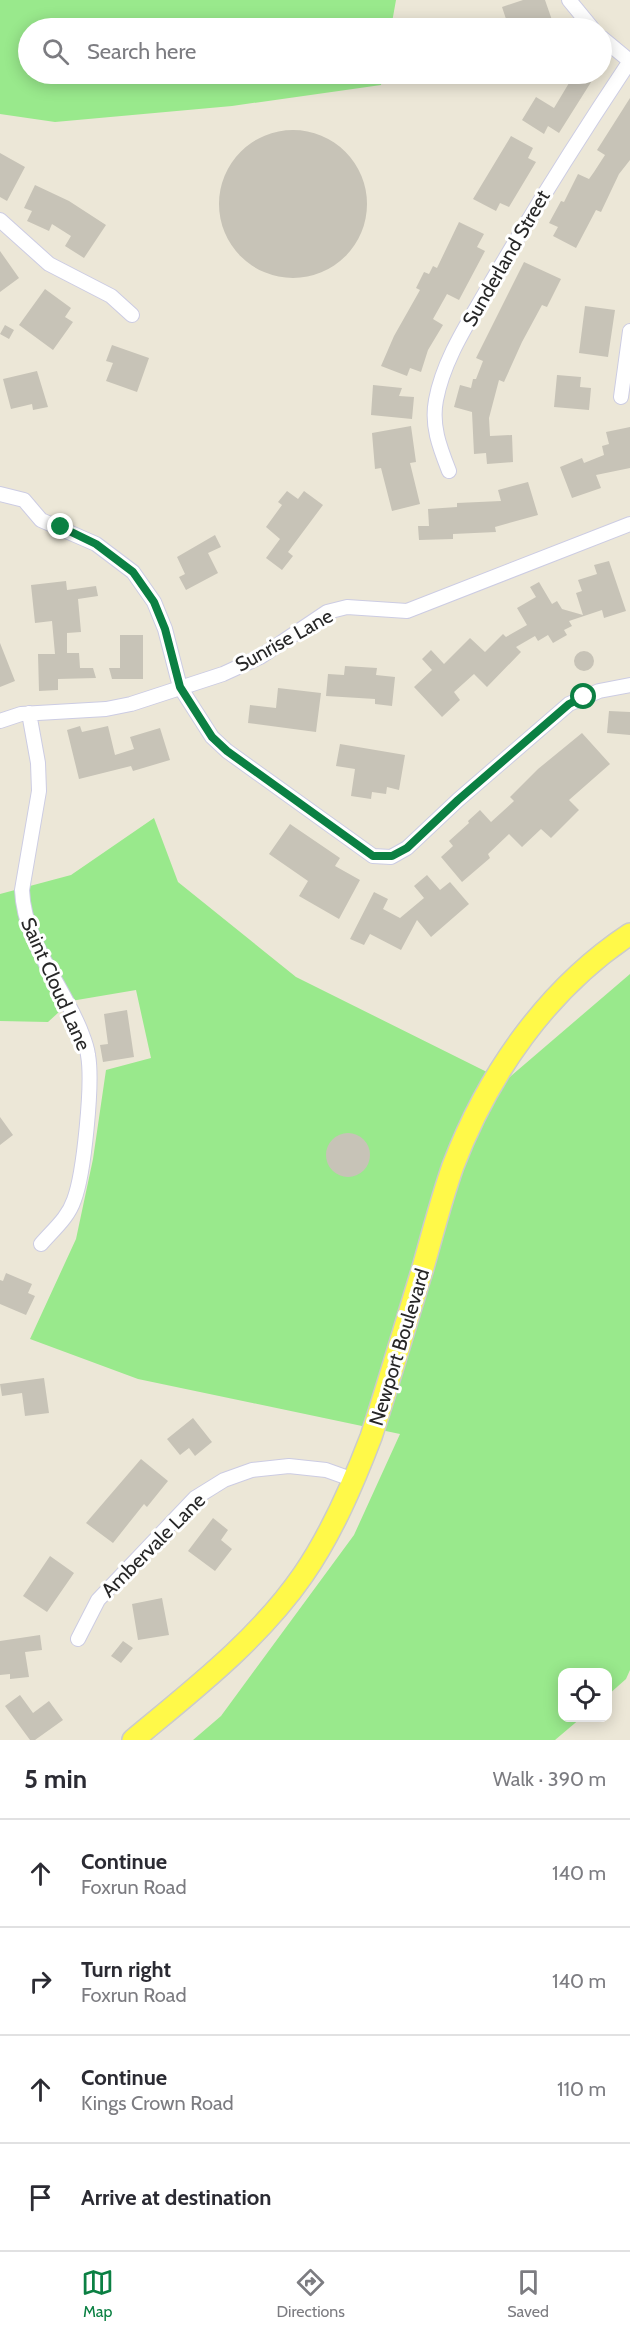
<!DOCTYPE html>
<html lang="en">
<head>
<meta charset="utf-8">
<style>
  body { margin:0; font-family:Cabin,sans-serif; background:#f2f2f3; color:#2b2b33 }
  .controls { position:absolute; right:18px; bottom:18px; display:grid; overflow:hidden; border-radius:12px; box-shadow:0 3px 15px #0003 }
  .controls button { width:54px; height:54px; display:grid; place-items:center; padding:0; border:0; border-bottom:2px solid #e1e1e2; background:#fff; color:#2b2b33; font:30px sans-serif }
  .stop { position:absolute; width:18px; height:18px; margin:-14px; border:4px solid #0b8043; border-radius:50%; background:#fff }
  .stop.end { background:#0b8043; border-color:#fff; box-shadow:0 2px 6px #0008 }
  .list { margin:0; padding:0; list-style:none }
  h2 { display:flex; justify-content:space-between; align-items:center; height:78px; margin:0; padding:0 24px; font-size:26px }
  h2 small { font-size:20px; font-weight:400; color:#7c7c81 }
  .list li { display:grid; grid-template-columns:39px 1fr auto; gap:18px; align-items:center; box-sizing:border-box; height:108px; padding:0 24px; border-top:2px solid #e1e1e2 }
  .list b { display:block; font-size:22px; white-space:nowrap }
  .list p { margin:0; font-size:20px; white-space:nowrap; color:#7c7c81 }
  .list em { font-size:20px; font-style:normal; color:#7c7c81 }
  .icon { flex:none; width:33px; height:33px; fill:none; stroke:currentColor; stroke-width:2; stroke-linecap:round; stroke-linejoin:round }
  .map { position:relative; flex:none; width:630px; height:1740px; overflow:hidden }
  .search { position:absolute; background:#fff; box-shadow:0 3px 15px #0003; left:18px; right:18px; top:18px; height:66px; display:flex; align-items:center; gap:15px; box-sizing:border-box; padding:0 21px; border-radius:33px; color:#7c7c81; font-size:22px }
  .sheet { height:510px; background:#fff }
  nav { display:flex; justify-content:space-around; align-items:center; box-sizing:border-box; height:84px; border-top:2px solid #e1e1e2; background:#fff; font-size:16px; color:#7c7c81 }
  nav a { display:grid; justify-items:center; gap:3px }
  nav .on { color:#0b8043 }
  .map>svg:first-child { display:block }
  .green { fill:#99e98c }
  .building { fill:#c7c3b7 }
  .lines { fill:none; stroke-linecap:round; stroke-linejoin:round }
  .minor-casing { stroke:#cccce3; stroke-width:16 }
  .primary-casing { stroke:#cbcbcb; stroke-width:24 }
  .minor { stroke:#fff; stroke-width:14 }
  .primary { stroke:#fff949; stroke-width:21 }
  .route { stroke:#0b8043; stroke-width:8 }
  .labels { text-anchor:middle; stroke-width:6; stroke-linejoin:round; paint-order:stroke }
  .street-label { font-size:20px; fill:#272727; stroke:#fff }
</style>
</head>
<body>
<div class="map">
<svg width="630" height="1740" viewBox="0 0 630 1740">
  <rect width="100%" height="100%" fill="#ece7d7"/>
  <path class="green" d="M0,0h396l-5,28h-363v46h355l-2,11 -149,21 -177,16 -55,-8z
    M154,818l24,64 118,95 209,104 125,-107v696l-4,9 -18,16v-23h-46v46h19l-26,22h-362l28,-24 133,-181 46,-101 -262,-55 -108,-40 46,-100 17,-80 13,-89 45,-12 -15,-68 -65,11 -23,21 -48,-1v-127l71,-19z"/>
  <path class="building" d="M523,0h22l8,23 -17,5h-16l-2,-6 -10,3 -6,-18z
    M554,74h30l9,5 -34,54 -11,-7 -4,8 -22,-14 14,-23 18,11 15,-25z
    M630,98v62l-11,14 -18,38 -5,-2 -20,38 -23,-12 5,-9 -9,-4 12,-22 3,1 14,-28 11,5 5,-7 11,-17 -8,-5z
    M219 204a74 74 0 1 1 148 0a74 74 0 1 1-148 0Z
    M511,136l22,12 -5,10 8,4 -27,45 -9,-4 -4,8 -23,-12z
    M0,153l25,14 -18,34 -7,-4z
    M35,185l34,16 37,24 -22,33 -19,-12 6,-10 -19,-12 -3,7 -22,-10 5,-10 -8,-3z
    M459,222l25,12 -7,13 8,4 -26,49 -12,-6 -14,25 10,6 -15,25 -7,22 -11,-4 -3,8 -26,-10 13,-30 26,-46 -4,-2 8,-16 5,2 4,-8 4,2z
    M0,251l19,27 -19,14z
    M524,262l37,17 -14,28 -5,-2 -20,37 -18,40 -5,-2 -10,38 1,18 22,-1 1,27 -26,2 -1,-11 -12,1 -2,-42 -18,-5 6,-22 11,3 2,-9h3l7,-18 -7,-3z
    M45,289l26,19 -6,9 8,5 -20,28 -34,-25z
    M585,306l30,4 -7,47 -29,-4z
    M5,325l9,5 -5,9 -9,-5z
    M112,345l37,13 -12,34 -31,-11 7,-18 -7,-2z
    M37,371l11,36 -15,3 -1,-6 -21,5 -8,-30z
    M557,375l24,2 -1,10 11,1 -2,22 -35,-3z
    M373,385l29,3 -3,8 15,1 -2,22 -41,-4z
    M411,426l5,36 -6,1 10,41 -28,7 -11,-43 -6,1 -3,-36z
    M630,427v41l-34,7 5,13 -29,10 -12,-31 22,-9 2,5 20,-8 -2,-9 7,-2 -3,-12z
    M528,482l10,33 -43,12 1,5 -43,2v5l-34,1 -1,-14h11l-1,-17 29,-2v-4l44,-2 -3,-11z
    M287,491l11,8 6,-8 19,14 -35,47 5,4 -11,14 -16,-12 14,-19 -14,-12 16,-22 -4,-3z
    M215,535l6,12 -13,6 10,20 -32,17 -7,-13 6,-3 -8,-17z
    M609,561l17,50 -22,7 -2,-8 -33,11 3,5 -8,4 3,5 -14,8 -5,-8 -10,6 -3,-5 -19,11 5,5 -34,35 -13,-13 -20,18 6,8 -18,17 -28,-30 18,-17 -10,-11 9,-9 13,14 26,-26 15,14 18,-18 3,3 21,-12 -10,-17 19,-11 -6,-10 9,-5 13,22 5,-3 5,8 21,6 -7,-22 6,-2 -4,-11 19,-6 -3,-9z
    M66,581l1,9 29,-4 2,10 -20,3 3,33 -14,1v20h12l1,15h13l3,10 -38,1v11l-19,1 -1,-37h17l-3,-33 -17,2 -4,-38z
    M120,635h23v44h-31l-3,-11h11z
    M0,643l15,38 -15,6z
    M574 661a10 10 0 1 1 20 0a10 10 0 1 1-20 0Z
    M345,666l32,2 -1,7 19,2 -3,29 -17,-2v-5l-49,-3 2,-22 16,1z
    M278,688l43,5 -5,39 -68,-9 2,-18 26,3z
    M609,711l21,1v23l-23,-2z
    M80,726l2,6 26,-6 7,29 19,-6 -4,-12 30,-9 10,32 -37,11 -2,-5 -52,13 -12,-49z
    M582,733l28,31 -41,36 10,10 -28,28 -10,-9 -19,18 -13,-13 -21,20 2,4 -28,24 -21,-25 12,-11 -4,-5 20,-18 -1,-2 12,-11 11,12 23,-21 -4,-4 28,-28z
    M340,744l65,11 -6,35 -12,-3 -1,7 -14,-2 -1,7 -20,-3 4,-27 -19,-3z
    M290,824l50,34 -5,8 25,14 -21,39 -40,-23 9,-15 -39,-27z
    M427,875l13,15 10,-8 19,22 -38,33 -14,-17 -16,30 -31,-16 -6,11 -14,-6 24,-47 14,7 -5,10 17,9 24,-20 -10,-12z
    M127,1010l7,47 -31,5 -3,-17 8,-1 -4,-30z
    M0,1117l13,18 -13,10z
    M326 1155a22 22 0 1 1 44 0a22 22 0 1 1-44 0Z
    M6,1273l26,11 -4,9 7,3 -9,19 -26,-11v-24l3,1z
    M44,1378l5,35 -24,3 -3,-23 -20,3 -2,-12z
    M193,1418l19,24 -17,14 -6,-8 -9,7 -13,-16z
    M141,1459l27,22 -21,26 -3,-3 -31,39 -27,-20z
    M213,1518l15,12 -7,10 11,9 -17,22 -27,-20z
    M50,1556l24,17 -27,39 -24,-16z
    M162,1598l7,37 -31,5 -6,-36z
    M40,1635l2,15 -17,2 4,25 -19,2v-5l-10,1v-34z
    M123,1641l10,7 -12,15 -10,-7z
    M20,1695l13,18 16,-12 14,19 -28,20h-5l-25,-34z"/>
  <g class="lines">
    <defs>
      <path id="minor" d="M569,0l23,28
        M602,38l28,23
        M0,220l49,44 62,32 21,19
        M621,397l9,-66
        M449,471c-9,-23 -18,-45 -13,-71 8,-43 35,-81 56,-119 44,-75 90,-148 138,-220
        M0,494l24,6 17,20 55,24 37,28 21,30 11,27 15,58 32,50 15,14 146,105 18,1 16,-9 51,-48 111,-96 30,-13 31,-6
        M29,713l9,50 1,28 -17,99c2,51 39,93 58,139 3,8 7,17 8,26 5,28 -4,119 -14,145 -6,18 -21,30 -33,44
        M0,721l21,-7 85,-5 25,-5 92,-30 37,-17 67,-45 20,-5 60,4 223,-87
        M78,1639l20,-39 97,-102 29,-18 28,-10 37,-4 37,4 28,10"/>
      <path id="primary" d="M133,1740c60,-50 125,-100 170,-165 29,-42 50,-91 68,-138 18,-55 34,-111 51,-166 10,-35 19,-71 31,-105 35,-92 94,-177 177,-232"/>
    </defs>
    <use href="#minor" class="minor-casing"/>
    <use href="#primary" class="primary-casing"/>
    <use href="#minor" class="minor"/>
    <use href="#primary" class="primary"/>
  </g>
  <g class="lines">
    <path class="route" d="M61,527l35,17 37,28 21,30 11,27 15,58 32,50 15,14 146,105h19l15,-8 51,-48 111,-96 15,-7"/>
  </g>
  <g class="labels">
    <g class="street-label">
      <text transform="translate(506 258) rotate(-60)" y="7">Sunderland Street</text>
      <text transform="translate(284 640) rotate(-29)" y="7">Sunrise Lane</text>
      <text transform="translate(56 984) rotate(66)" y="7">Saint Cloud Lane</text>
      <text transform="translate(399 1347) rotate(-73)" y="7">Newport Boulevard</text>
      <text transform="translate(153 1545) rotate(-45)" y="7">Ambervale Lane</text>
    </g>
  </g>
</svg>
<div class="controls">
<button><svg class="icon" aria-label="locate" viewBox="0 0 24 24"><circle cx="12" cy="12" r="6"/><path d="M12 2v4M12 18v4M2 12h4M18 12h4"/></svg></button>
</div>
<div class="stop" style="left:584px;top:697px"></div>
<div class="stop end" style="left:61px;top:527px"></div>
<div class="search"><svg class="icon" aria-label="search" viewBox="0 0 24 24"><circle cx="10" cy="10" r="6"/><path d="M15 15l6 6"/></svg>Search here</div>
</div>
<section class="sheet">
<h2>5 min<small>Walk · 390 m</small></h2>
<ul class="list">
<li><svg class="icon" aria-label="ahead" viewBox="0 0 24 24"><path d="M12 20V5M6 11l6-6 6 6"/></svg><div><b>Continue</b><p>Foxrun Road</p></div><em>140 m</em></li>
<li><svg class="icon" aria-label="right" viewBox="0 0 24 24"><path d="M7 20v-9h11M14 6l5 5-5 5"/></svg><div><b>Turn right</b><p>Foxrun Road</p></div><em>140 m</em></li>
<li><svg class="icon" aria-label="ahead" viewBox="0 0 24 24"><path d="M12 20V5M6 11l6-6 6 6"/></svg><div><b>Continue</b><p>Kings Crown Road</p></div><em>110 m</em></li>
<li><svg class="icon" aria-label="arrive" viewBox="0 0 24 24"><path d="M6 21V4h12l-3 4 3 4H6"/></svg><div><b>Arrive at destination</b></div></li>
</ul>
</section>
<nav>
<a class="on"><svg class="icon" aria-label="map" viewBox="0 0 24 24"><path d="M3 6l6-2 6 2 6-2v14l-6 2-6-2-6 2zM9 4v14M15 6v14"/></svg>Map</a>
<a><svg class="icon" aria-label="directions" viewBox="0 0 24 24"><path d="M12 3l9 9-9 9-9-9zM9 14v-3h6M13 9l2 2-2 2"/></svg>Directions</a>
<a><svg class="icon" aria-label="saved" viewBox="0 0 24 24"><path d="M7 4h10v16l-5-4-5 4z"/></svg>Saved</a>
</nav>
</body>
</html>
